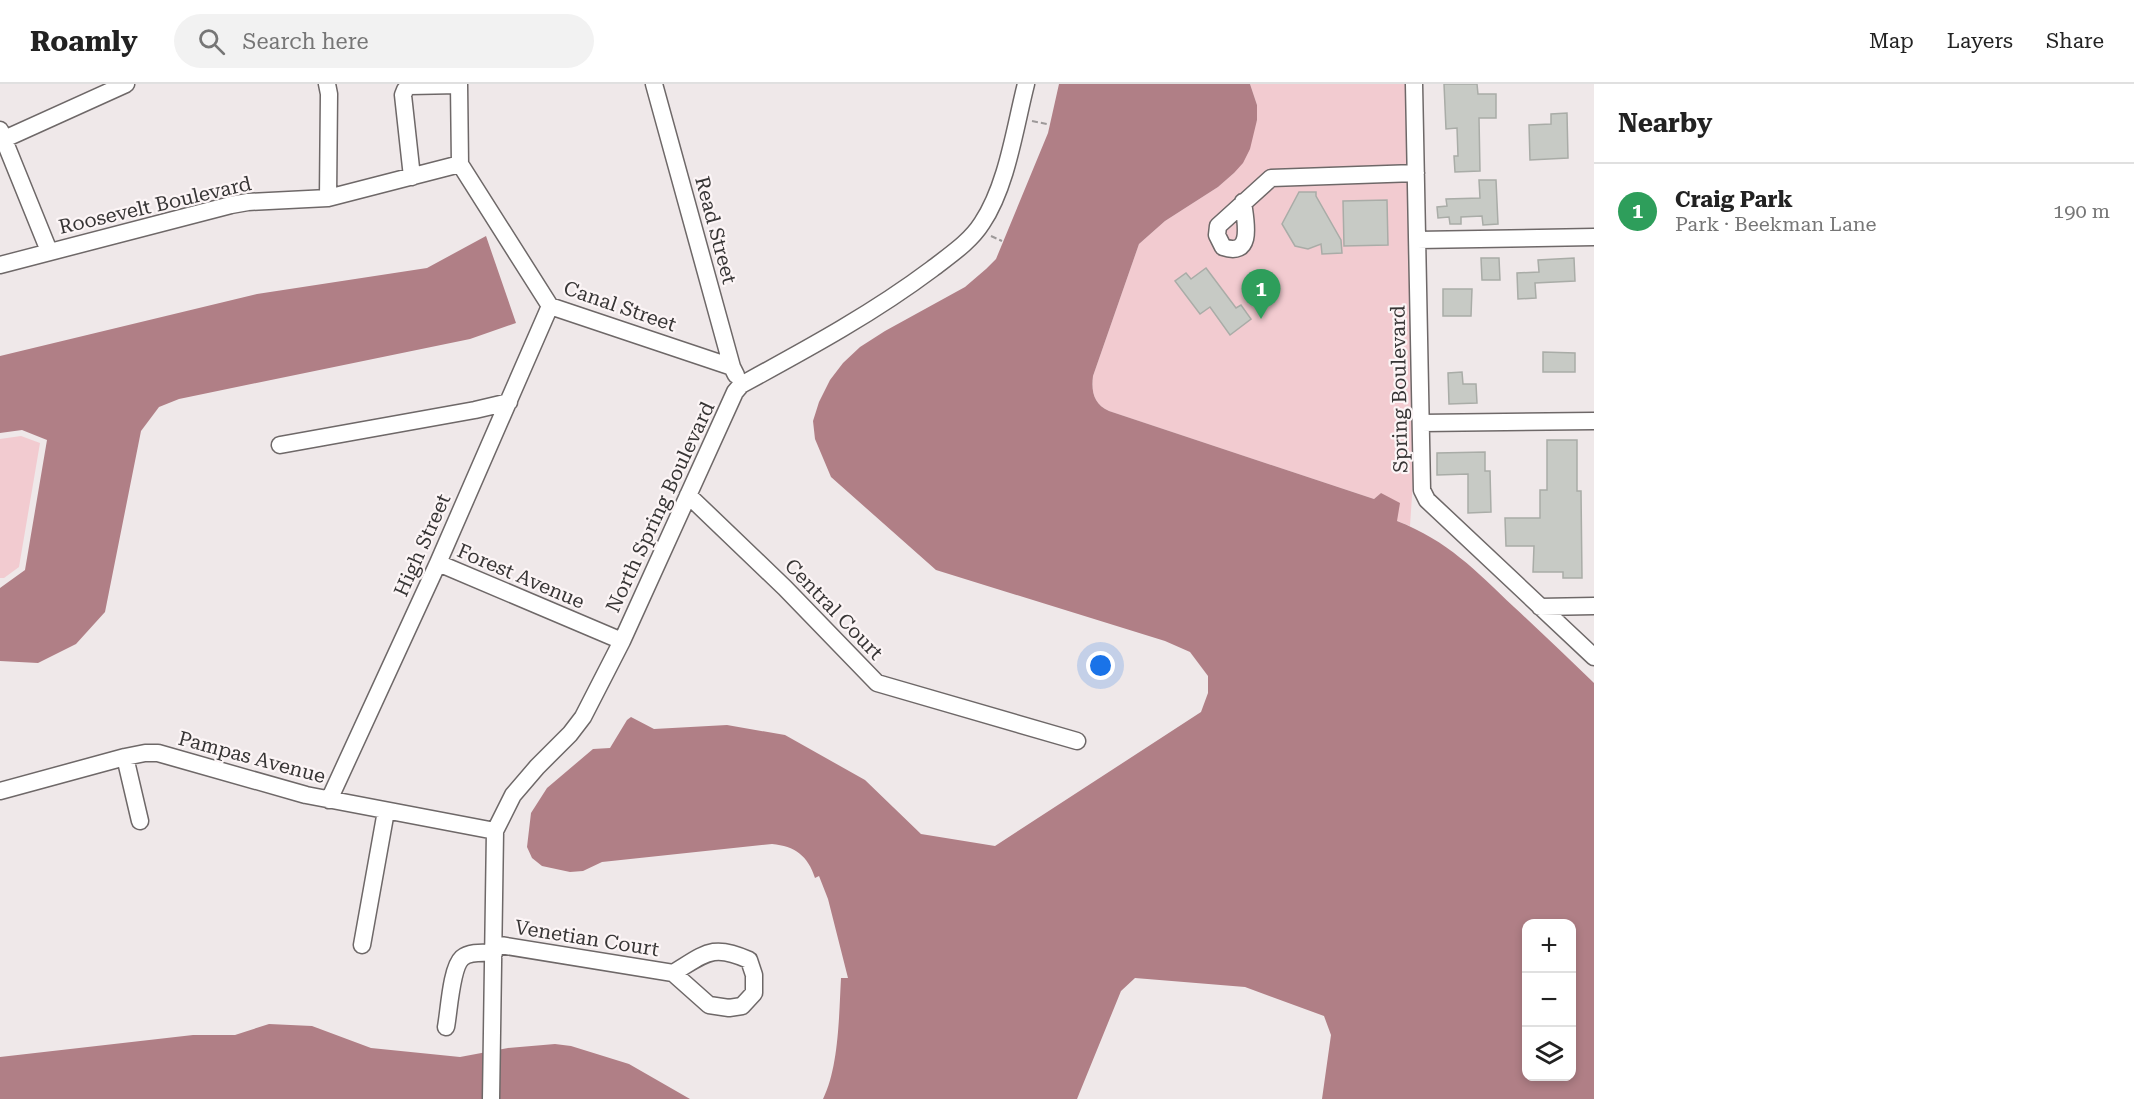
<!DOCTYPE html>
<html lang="en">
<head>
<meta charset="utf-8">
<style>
  body { margin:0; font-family:"Roboto Serif",serif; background:#f2f2f2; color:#222 }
  .controls { position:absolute; right:18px; bottom:18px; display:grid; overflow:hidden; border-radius:12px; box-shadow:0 3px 9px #0003 }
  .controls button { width:54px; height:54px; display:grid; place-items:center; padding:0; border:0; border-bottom:2px solid #e0e0e0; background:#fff; color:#222; font:30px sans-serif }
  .you { position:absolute; left:1101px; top:582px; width:21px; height:21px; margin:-15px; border:4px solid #fff; border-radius:50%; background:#1a73e8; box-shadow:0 0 0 9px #1a73e833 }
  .badge { display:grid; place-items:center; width:39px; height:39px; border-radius:50%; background:#4b712b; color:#fff; font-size:20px; font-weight:700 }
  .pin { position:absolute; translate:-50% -50px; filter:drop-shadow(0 2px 3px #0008) }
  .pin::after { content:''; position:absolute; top:32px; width:21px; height:18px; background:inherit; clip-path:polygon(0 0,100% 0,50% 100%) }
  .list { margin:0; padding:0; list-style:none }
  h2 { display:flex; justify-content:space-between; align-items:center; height:78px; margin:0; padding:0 24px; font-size:26px }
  h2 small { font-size:20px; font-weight:400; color:#767676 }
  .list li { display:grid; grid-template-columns:39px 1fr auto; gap:18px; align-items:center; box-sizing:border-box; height:96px; padding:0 24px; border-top:2px solid #e0e0e0 }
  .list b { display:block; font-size:22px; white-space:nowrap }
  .list p { margin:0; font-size:20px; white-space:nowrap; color:#767676 }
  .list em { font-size:20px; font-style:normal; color:#767676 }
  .icon { flex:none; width:33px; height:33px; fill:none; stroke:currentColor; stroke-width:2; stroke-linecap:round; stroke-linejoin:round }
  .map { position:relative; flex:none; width:1594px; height:1015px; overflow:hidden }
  header { display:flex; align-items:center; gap:36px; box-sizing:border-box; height:84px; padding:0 30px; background:#fff; border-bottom:2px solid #e0e0e0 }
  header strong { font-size:28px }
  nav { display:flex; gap:33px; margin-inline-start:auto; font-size:21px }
  .search { width:420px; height:54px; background:#f2f2f2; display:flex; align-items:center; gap:15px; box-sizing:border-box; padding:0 21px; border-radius:33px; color:#767676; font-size:22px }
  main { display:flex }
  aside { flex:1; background:#fff }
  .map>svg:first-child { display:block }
  .green { fill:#f2cbd0 }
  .water { fill:#b07f86; fill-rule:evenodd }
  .building { fill:#c7cac5; stroke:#a9aca7; stroke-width:1.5 }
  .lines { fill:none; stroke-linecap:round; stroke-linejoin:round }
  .minor-casing { stroke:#6e6868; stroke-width:19 }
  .path { stroke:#9d9999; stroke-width:2; stroke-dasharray:6 3; stroke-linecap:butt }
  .minor { stroke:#fff; stroke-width:16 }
  .labels { text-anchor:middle; stroke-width:4.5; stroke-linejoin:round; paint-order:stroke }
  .street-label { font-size:20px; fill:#373535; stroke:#fcf5f6 }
</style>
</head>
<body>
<header>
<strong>Roamly</strong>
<div class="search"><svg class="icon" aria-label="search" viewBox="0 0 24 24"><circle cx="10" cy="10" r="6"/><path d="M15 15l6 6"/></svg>Search here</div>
<nav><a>Map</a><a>Layers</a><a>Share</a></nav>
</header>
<main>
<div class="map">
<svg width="1594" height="1015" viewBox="0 0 1594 1015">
  <rect width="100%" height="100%" fill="#efe8e9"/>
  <path class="green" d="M1250,0h156l8,382 -4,60 -13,-5 -16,-28 -7,6 -265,-88c-15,-7 -18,-19 -16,-35l46,-132 26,-23 53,-34 16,-14 23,-53v-15z
    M21,352l19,7 -21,124 -15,11h-4v-139z"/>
  <path class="water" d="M1059,0h191l7,21v15l-7,29 -7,14 -9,10 -16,14 -53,34 -26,23 -46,132c-2,16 1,28 16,35l265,88 7,-6 19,10 -3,18c51,20 78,49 117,86 27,25 53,50 80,76v416h-272l9,-64 -7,-19 -79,-29 -110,-9 -14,13 -44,108h-254c16,-32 16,-85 18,-121h7l-20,-79 -9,-23 -4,2c-7,-22 -20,-32 -43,-34l-170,18 -19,9 -13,1 -28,-6 -10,-8 -5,-11 4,-34 16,-25 46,-39 17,-1 17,-28 4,-3 23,12 73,-4 58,10 80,45 56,54 74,12 206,-134 7,-19v-17l-18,-24 -25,-11 -229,-71 -105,-93 -16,-38 -2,-18 6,-19 11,-22 13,-17 17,-16 25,-16 80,-44 21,-18 10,-10 52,-126zM1526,840h46v152h-46z
    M486,152l30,87 -46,16 -291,60 -20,8 -18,24 -36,181 -29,32 -38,19 -38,-2v-73l25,-18 22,-130 -25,-10 -22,3v-77l257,-62 170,-26z
    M269,940l43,2 59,22 89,9 48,-9 47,-4 16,2 58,18 61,35h-690v-42l193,-22h42z"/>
  <path class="building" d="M1444,0h33l1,10h18v24h-17l1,53 -25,1 -1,-16h4l-1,-28 -11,1z
    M1567,29l1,45 -38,2 -1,-35 22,-1v-10z
    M1479,96h17l2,44 -15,1 -1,-9 -21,1v7h-11l-1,-7 -11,1 -1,-11 10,-1 -1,-7 34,-1z
    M1299,108h17v4l25,44 1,13 -20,1 -1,-10 -13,5 -13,-3 -13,-22z
    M1387,116l1,45 -44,1 -1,-45z
    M1481,174h18l1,22h-18z
    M1574,174l1,23 -40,2 1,15 -18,1 -1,-26 22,-1 -1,-12z
    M1206,184l30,40 5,-3 10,14 -21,16 -20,-28 -10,7 -25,-33 11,-8 5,6z
    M1443,205h29l-1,27h-28z
    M1543,268l32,1v19h-32z
    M1462,288l1,12h13l1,19 -28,1 -1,-31z
    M1547,356h30v51h4l1,87h-19v-6h-30l1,-26h-28l-1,-28h35v-28h7z
    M1485,368v19h5l1,41 -23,1v-39l-31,1v-22z"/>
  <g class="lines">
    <defs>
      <path id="minor" d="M327,0l2,10 -1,104
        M459,0l1,80
        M654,0l78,283 4,8
        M1414,0l8,406 5,10 167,157
        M0,46l49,121
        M0,57l126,-57
        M460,80l90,142 182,61
        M412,93l-9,-82 2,-5 4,-4 50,-1
        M1243,118c2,17 12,56 -20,45l-6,-12 1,-9 53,-48 145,-5
        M1417,156l177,-3
        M0,181l231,-60 17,-3 80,-4 132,-34
        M1421,339l173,-2
        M280,361l195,-35 34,-8
        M688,411l97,93 92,95 200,58
        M438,479l184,78
        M1540,523l54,-1
        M125,673l15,64
        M0,707l125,-34 20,-4h13l148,42 189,36
        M329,716l109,-237 112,-257
        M494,860l179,29 36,32 20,3 13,-2 12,-13v-18l-5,-15c-37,-17 -44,-6 -76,13
        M362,861l24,-134
        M446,943c3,-15 5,-59 16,-69 8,-7 22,-5 32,-5
        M491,1015l4,-268 18,-36 24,-28 33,-33 13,-17 39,-76 113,-249 6,-7c66,-36 131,-71 191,-116 18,-14 38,-27 50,-46 25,-37 33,-96 44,-139"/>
    </defs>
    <use href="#minor" class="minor-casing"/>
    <path class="path" d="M1032,37l15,3
      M991,152l11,5"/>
    <use href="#minor" class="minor"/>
  </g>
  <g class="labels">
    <g class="street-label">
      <text transform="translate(155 121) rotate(-13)" y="7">Roosevelt Boulevard</text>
      <text transform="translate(716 146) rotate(75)" y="7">Read Street</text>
      <text transform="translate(620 222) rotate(19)" y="7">Canal Street</text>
      <text transform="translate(1399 305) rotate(-91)" y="7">Spring Boulevard</text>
      <text transform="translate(660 423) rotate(-65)" y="7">North Spring Boulevard</text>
      <text transform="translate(422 461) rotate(-66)" y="7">High Street</text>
      <text transform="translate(521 492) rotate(23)" y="7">Forest Avenue</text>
      <text transform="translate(834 525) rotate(46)" y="7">Central Court</text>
      <text transform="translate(252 673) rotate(15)" y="7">Pampas Avenue</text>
      <text transform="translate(587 854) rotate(9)" y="7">Venetian Court</text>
    </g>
  </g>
</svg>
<div class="controls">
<button>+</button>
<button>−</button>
<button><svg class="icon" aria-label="layers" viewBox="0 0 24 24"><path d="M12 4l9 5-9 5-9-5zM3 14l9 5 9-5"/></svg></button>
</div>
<div class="you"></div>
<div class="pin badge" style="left:1261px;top:235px;background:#2e9e5b">1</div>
</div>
<aside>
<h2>Nearby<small></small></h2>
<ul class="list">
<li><span class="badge" style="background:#2e9e5b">1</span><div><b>Craig Park</b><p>Park · Beekman Lane</p></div><em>190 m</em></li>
</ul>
</aside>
</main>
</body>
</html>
